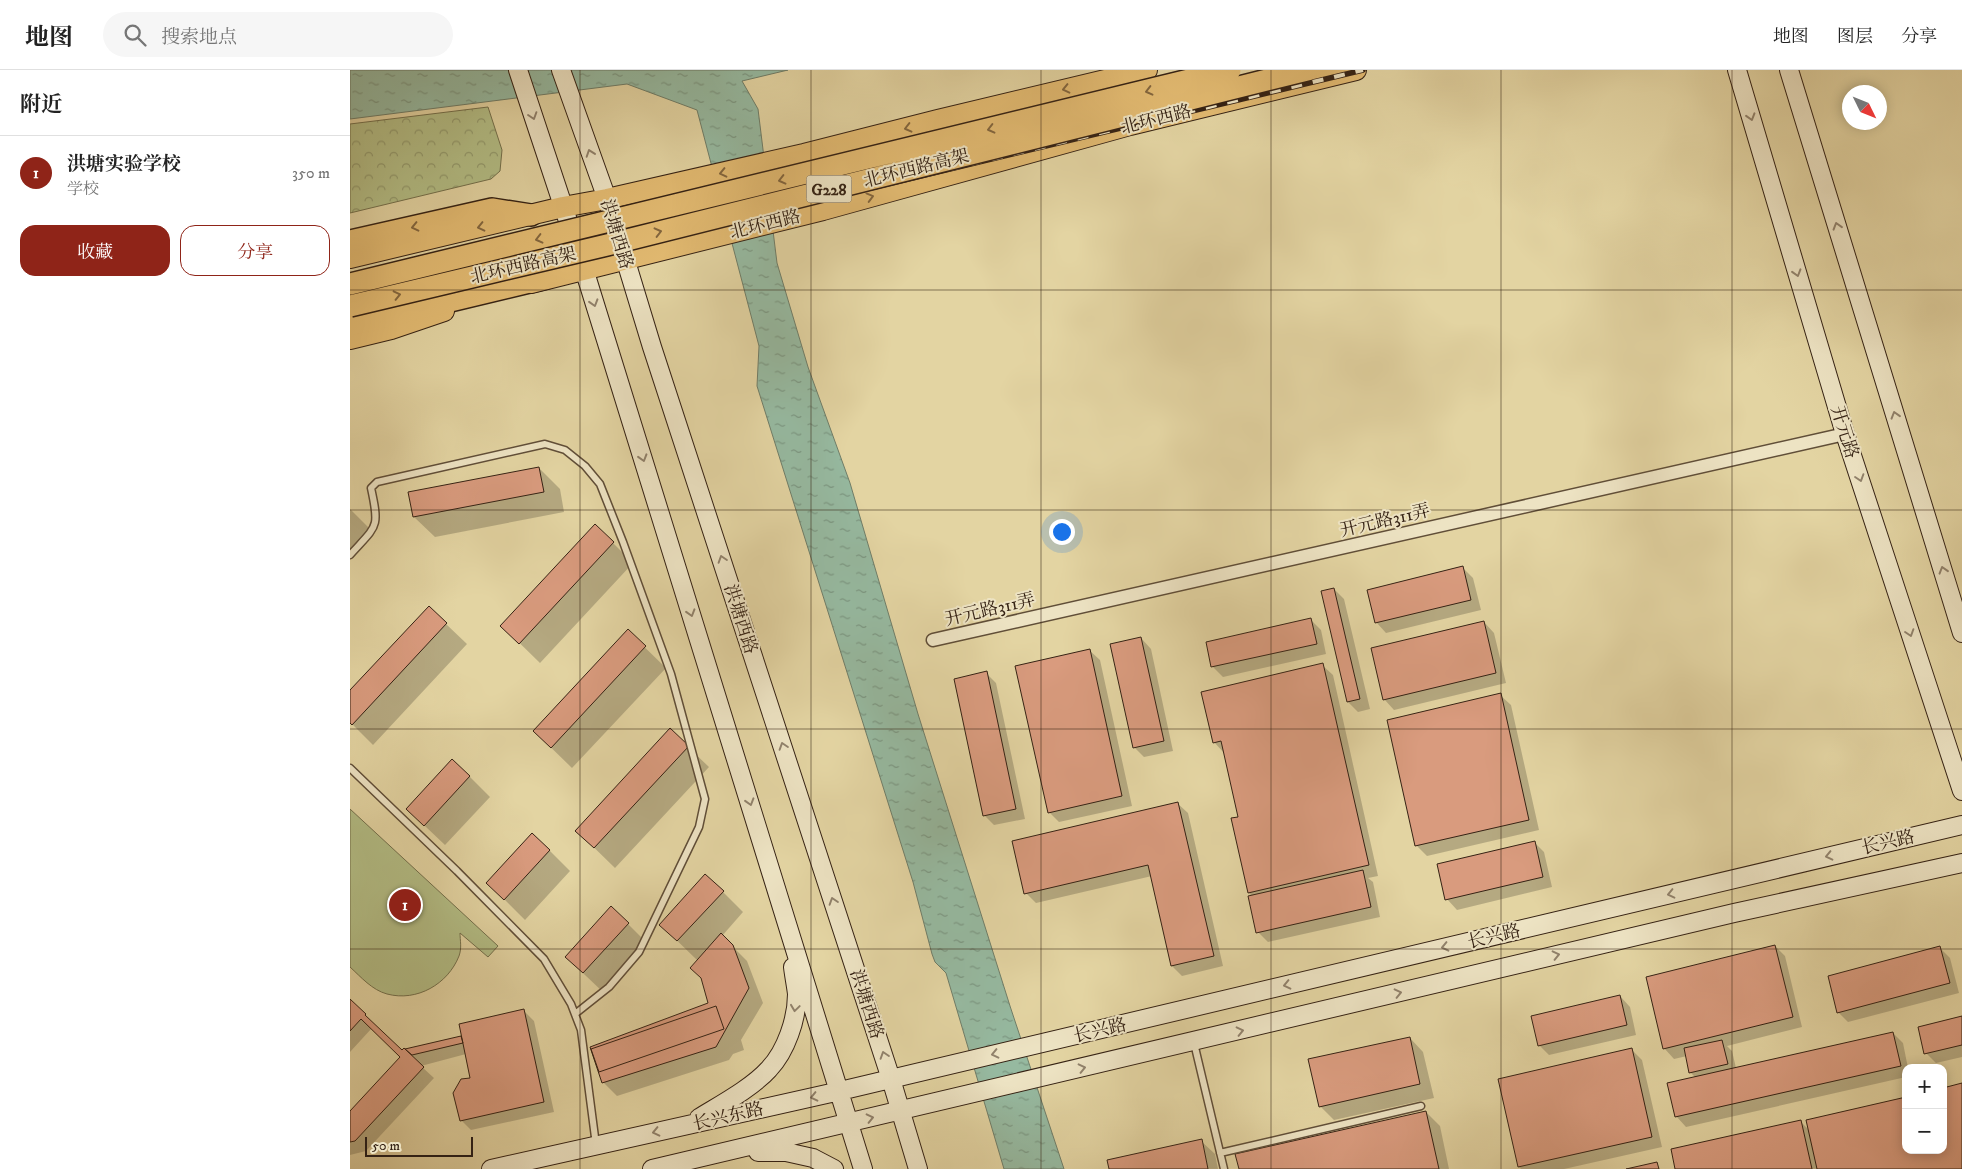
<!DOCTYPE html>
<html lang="zh">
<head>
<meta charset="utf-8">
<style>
  body { margin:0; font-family:"IM FELL DW Pica","Noto Serif SC",serif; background:#f6f6f6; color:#222 }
  .controls { position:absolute; right:15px; bottom:15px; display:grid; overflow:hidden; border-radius:10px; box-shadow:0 2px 12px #0003 }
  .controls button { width:45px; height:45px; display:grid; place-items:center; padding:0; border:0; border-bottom:1px solid #e0e0e0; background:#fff; color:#222; font:25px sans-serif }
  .compass { position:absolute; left:1492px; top:15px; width:45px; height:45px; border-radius:50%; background:#fff; box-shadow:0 2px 12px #0003; rotate:133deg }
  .scale { position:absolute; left:15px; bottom:12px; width:108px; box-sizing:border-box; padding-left:5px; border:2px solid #352214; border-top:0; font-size:14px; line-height:18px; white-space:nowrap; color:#352214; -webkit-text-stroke:4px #ede3c3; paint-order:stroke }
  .you { position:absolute; left:711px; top:461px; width:18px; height:18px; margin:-12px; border:4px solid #fff; border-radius:50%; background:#1a73e8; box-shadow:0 0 0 8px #1a73e833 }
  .badge { display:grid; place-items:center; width:32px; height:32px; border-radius:50%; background:#8f2418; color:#fff; font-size:16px; font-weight:700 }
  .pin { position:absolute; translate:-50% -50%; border:2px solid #fff; box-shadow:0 1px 5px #0006 }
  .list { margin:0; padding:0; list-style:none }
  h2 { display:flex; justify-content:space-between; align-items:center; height:65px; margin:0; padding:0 20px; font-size:21px }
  h2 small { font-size:16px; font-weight:400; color:#767676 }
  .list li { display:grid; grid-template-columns:32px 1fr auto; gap:15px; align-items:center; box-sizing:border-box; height:75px; padding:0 20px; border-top:1px solid #e0e0e0 }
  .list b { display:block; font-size:19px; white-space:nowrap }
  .list p { margin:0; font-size:16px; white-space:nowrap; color:#767676 }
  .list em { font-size:16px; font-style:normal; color:#767676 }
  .actions { display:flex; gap:10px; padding:15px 20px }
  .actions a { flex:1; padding:11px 0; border:1px solid #8f2418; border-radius:15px; text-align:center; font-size:18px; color:#8f2418 }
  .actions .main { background:#8f2418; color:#fff }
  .icon { flex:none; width:28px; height:28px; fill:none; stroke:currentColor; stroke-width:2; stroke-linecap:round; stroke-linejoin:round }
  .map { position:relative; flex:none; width:1612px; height:1099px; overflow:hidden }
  header { display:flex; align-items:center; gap:30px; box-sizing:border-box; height:70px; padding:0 25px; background:#fff; border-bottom:1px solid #e0e0e0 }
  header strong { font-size:24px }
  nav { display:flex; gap:28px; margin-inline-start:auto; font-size:18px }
  .search { width:350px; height:45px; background:#f6f6f6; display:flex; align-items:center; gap:12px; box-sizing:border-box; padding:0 18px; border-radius:28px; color:#767676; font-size:19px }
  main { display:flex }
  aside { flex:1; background:#fff }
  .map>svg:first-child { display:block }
  .forest { fill:url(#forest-crowns); stroke:#74704c }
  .pitch { fill:#b3bd85; stroke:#74704c }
  .water { fill:url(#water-ripples); stroke:#6f7d68 }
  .shadow { fill:#0003 }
  .building { fill:#d99b7e; stroke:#352214 }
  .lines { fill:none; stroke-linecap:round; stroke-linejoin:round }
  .service-casing { stroke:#604e38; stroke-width:9 }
  .minor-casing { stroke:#604e38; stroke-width:15 }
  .secondary-casing { stroke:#352214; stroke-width:20 }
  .primary-casing { stroke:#352214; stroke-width:22 }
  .trunk-casing { stroke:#352214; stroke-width:24 }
  .service { stroke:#ede3c3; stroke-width:6 }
  .minor { stroke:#ede3c3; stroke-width:12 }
  .secondary { stroke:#ede3c3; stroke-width:18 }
  .primary { stroke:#e2ba71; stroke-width:20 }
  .trunk { stroke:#e2ba71; stroke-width:21 }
  .rail-casing { stroke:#352214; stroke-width:5.5 }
  .rail { stroke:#ede3c3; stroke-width:4; stroke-dasharray:11; stroke-linecap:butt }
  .trunk-bridge-casing { stroke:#352214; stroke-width:24; stroke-linecap:butt }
  .trunk-bridge { stroke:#e2ba71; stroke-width:21 }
  .oneway { stroke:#83663e }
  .oneway2 { stroke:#91826c }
  .grid { fill:none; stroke:#352214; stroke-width:1; stroke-opacity:0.55 }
  .labels { text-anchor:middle; stroke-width:4; stroke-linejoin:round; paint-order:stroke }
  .shield { fill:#ede3c3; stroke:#6c5c48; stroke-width:1 }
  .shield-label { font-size:16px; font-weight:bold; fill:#352214 }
  .street-label { font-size:18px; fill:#352214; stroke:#ede3c3 }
</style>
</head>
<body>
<header>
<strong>地图</strong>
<div class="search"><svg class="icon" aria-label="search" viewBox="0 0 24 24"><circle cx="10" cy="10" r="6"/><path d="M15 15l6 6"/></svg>搜索地点</div>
<nav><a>地图</a><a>图层</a><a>分享</a></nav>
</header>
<main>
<aside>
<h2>附近<small></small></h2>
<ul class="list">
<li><span class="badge">1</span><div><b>洪塘实验学校</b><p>学校</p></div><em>350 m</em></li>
</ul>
<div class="actions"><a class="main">收藏</a><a>分享</a></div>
</aside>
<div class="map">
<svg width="1612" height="1099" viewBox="0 0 1612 1099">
  <defs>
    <pattern id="forest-crowns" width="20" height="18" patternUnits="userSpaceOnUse" patternTransform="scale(1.25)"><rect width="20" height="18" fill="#b3bd85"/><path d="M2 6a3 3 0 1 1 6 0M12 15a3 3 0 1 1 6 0" fill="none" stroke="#92996c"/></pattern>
    <pattern id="water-ripples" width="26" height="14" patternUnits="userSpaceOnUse" patternTransform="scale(1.25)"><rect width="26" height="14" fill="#96b9a0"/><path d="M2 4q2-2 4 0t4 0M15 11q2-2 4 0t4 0" fill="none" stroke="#7b9681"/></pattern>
  </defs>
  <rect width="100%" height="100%" fill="#e3d4a2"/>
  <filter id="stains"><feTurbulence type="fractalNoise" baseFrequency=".004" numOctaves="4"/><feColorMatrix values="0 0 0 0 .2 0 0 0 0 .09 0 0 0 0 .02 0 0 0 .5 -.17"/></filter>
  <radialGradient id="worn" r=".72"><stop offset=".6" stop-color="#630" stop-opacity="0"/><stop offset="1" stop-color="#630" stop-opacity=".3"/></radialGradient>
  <path class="forest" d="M138,37l14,43 -2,21 -9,8 -141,34v-89z"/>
  <path class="pitch" d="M0,739l148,137 -10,11 -28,-24c0,7 2,15 -1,23 -11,28 -42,46 -72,38 -15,-4 -26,-17 -37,-27z"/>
  <path class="water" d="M0,0h438l-46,11 16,28 19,154 31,104 42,116 68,231 92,292 54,163h-60l-58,-196 -11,-11 -3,-8 -19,-72 -156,-496 2,-40 -62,-236 -70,-26 -277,35z"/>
  <path class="shadow" d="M189,398l21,21 4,23 -129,25 -21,-20z
    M0,439l24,24 -24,26z
    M263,473l20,20 -93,100 -38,-37z
    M1113,498l10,10 8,32 -95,23 -10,-11z
    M984,519l10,10 26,110 -12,3 -10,-10 -26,-110z
    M961,550l10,10 5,24 -103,23 -11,-11z
    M1134,552l10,11 12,50 -112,27 -10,-11z
    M96,554l21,20 -94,101 -23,-23v-30z
    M278,561l38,37 -94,100 -38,-37z
    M791,568l10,11 22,102 -29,6 -10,-10z
    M739,580l11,10 32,146 -73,16 -10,-10z
    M972,595l11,10 45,201 -10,2 5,4 7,35 -112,25 -10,-10 -6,-36 -3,-3 -17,-74 8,-1 -16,-65 -10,-11z
    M636,603l10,10 29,136 -31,6 -10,-10z
    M1150,625l11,10 28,125 -112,26 -10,-10z
    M338,677l21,20 -94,101 -38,-37z
    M119,706l21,21 -45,48 -38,-36z
    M827,733l11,10 35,153 -41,10 -10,-10 -20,-90 -116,27 -10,-10z
    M1184,772l10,10 8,35 -95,23 -10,-11z
    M199,780l21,21 -45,49 -37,-37z
    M373,822l20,20 -21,24 25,25 16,42 -22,37 3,10 -11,4 -4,6 -112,36 -14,-14 106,-78 -11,-43 -37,-36z
    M278,854l20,20 -44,49 -38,-36z
    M1425,876l10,10 17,71 -75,19 5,5 4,17 157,-35 10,10 5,25h-2v9l-220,50 -10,-11 19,-39 -5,-5 -3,-16 -13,3 -10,-11z
    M1590,878l10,10 9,35 -111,29 -10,-10z
    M1270,926l10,11 6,28 -87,20 -10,-10z
    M0,931l52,51 61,-15 60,-27 11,11 20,91 -83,18 -10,-10 10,-41 -5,-25 -45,12 13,12 -68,73 -16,4v-43l52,-55 -30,-29 -22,24z
    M1612,947v40l-26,6 -10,-10z
    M1060,968l13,14 11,46 -100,22 -14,-14z
    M1282,980l10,10 20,87 -98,22h-43l-2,-2z
    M1612,1015v84h-286l124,-48 9,9 97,20h37z
    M1076,1042l14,14 9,43h-209z
    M851,1071l14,13 3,15h-108z"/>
  <path class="building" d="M189,397l5,25 -131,25 -5,-25z
    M245,454l19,18 -95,102 -19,-18z
    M1113,496l8,34 -96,23 -8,-33z
    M984,518l26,111 -13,3 -26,-111z
    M79,536l18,17 -95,102 -2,-2v-33z
    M961,548l6,26 -106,23 -5,-25z
    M1134,551l12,52 -113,27 -12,-52z
    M278,559l18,17 -95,102 -18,-17z
    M791,567l23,104 -31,7 -23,-104z
    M740,579l32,147 -74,17 -33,-147z
    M973,593l46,202 -121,28 -17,-75 7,-1 -17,-76 -8,2 -12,-51z
    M637,601l29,138 -33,7 -29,-137z
    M1151,623l28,127 -114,26 -28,-126z
    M320,658l19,18 -95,102 -19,-17z
    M102,689l18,17 -46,50 -18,-17z
    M828,732l36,154 -43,10 -23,-101 -124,29 -12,-53z
    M182,763l18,17 -46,50 -18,-17z
    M1185,771l8,36 -98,23 -8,-36z
    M1013,800l8,37 -115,26 -8,-37z
    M355,804l19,17 -47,50 -18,-16z
    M261,836l18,17 -46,50 -18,-16z
    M371,863l12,12 16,43 -33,59 -114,36 -12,-36 118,-44 -7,-25 -11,-10z
    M1425,875l18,72 -130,32 -17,-72z
    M1590,876l10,37 -113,30 -9,-37z
    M1270,925l7,30 -89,21 -7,-30z
    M0,929l16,15 -1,1 37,35 2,-2 20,19 -69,74 -5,1v-31l50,-54 -39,-38 -11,12z
    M366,936l8,23 -125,43 -8,-23z
    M174,939l20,93 -84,19 -7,-28 8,-14 9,-1 -11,-54z
    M1612,946v29l-38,9 -6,-27z
    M1543,962l8,34 -226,51 -8,-34z
    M111,966l2,7 -51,12 -7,-6z
    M1060,967l10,47 -101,23 -11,-48z
    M1372,970l6,24 -39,9 -5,-25z
    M1282,978l20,89 -134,30 -20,-88z
    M1612,1013v86h-145l-11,-49 100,-23v53h37v-62z
    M1076,1041l13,58h-200l-4,-15z
    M1451,1050l11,49h-137l-4,-20z
    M852,1069l6,30h-99l-2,-9z
    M1307,1092l2,7h-33z"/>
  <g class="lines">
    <defs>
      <path id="service" d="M0,485c27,-30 30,-26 21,-67l6,-6 168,-38 20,6 20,16 15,18 23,58 48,132 34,125 -6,28 -60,125 -30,35 -34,27
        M0,698l107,103 87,88 27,45 10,26 15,115
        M844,973l30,126
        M870,1083l201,-47"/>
      <path id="minor" d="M583,570l912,-206"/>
      <path id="secondary" d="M168,0l66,199 279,900
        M211,0l46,129 45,148 239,732 27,90
        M1387,0l108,364 117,357
        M1439,0l173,563
        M349,1048c21,-13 53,-30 70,-49 17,-18 28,-50 28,-75 -1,-9 -3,-18 -4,-27
        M408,1082h28l27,6 21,11
        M141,1099l349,-78 1122,-266
        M302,1099l1082,-256 228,-50"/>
      <path id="primary" d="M0,188l213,-51 44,-8 197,-45 134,-34 209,-50
        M181,213l292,-73 307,-85 226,-55
        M0,269l41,-10 53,-18"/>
      <path id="trunk" d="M0,171l142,-32 39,6
        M0,255l196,-47"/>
    </defs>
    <use href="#service" class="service-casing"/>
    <use href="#minor" class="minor-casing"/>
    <use href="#secondary" class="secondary-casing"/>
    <use href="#primary" class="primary-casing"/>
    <use href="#trunk" class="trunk-casing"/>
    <use href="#service" class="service"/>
    <use href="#minor" class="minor"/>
    <use href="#secondary" class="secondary"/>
    <use href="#primary" class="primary"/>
    <use href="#trunk" class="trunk"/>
    <defs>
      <path id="rail" d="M0,224l930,-224
        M0,243l1013,-243"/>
    </defs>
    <use href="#rail" class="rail-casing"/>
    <use href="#rail" class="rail"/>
    <defs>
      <path id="trunk-bridge" d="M0,214l880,-214
        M0,236l257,-61 700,-175"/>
    </defs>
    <use href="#trunk-bridge" class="trunk-bridge-casing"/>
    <use href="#trunk-bridge" class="trunk-bridge"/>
  </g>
  <defs><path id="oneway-chevron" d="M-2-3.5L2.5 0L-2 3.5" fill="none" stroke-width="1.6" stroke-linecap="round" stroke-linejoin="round" transform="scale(1.25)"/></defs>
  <g class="oneway">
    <use href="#oneway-chevron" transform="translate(716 19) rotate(167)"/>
    <use href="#oneway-chevron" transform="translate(799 21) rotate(166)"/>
    <use href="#oneway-chevron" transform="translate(558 58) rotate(166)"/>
    <use href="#oneway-chevron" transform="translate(641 59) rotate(166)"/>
    <use href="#oneway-chevron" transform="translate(373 103) rotate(167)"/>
    <use href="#oneway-chevron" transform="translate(432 110) rotate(166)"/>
    <use href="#oneway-chevron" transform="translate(520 127) rotate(-15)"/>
    <use href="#oneway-chevron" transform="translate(65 157) rotate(167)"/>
    <use href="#oneway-chevron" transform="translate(131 157) rotate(167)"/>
    <use href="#oneway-chevron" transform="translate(308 162) rotate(-14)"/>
    <use href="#oneway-chevron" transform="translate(189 169) rotate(166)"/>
    <use href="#oneway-chevron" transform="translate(47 225) rotate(-13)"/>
  </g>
  <g class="oneway2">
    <use href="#oneway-chevron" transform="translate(183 46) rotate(72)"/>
    <use href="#oneway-chevron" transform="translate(1401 47) rotate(73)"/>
    <use href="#oneway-chevron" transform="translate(240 83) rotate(-109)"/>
    <use href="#oneway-chevron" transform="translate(1487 156) rotate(-107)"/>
    <use href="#oneway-chevron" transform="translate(1447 203) rotate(73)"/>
    <use href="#oneway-chevron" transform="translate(244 233) rotate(73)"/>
    <use href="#oneway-chevron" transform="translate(1545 345) rotate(-107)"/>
    <use href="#oneway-chevron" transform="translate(293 388) rotate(73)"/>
    <use href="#oneway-chevron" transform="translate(1510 408) rotate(72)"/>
    <use href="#oneway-chevron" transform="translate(372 489) rotate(-108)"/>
    <use href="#oneway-chevron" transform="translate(1593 500) rotate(-107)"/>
    <use href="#oneway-chevron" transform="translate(341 543) rotate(73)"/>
    <use href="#oneway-chevron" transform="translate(1560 563) rotate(72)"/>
    <use href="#oneway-chevron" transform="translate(433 676) rotate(-108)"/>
    <use href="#oneway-chevron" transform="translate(400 732) rotate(73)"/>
    <use href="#oneway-chevron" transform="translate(1479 786) rotate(167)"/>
    <use href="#oneway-chevron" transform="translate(1321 824) rotate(167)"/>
    <use href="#oneway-chevron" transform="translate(483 831) rotate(-108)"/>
    <use href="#oneway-chevron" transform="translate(1095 877) rotate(167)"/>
    <use href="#oneway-chevron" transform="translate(1206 885) rotate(-13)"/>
    <use href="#oneway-chevron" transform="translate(937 915) rotate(167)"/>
    <use href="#oneway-chevron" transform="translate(1048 923) rotate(-13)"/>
    <use href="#oneway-chevron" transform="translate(445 938) rotate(98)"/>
    <use href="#oneway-chevron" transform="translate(890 961) rotate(-13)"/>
    <use href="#oneway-chevron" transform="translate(645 984) rotate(167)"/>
    <use href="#oneway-chevron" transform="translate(534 985) rotate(-108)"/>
    <use href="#oneway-chevron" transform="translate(732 998) rotate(-13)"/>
    <use href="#oneway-chevron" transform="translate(464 1027) rotate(167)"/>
    <use href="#oneway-chevron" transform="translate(520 1048) rotate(-13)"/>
    <use href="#oneway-chevron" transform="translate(306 1062) rotate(167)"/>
  </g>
  <path class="grid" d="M230,0v1099M461,0v1099M691,0v1099M921,0v1099M1151,0v1099M1382,0v1099M0,220h1612M0,440h1612M0,659h1612M0,879h1612"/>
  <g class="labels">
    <rect class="shield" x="456.5" y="105.5" width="45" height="27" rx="4"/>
    <g class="shield-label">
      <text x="479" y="125">G228</text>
    </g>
    <g class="street-label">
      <text transform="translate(806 49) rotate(-14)" y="6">北环西路</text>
      <text transform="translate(566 98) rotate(-14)" y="6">北环西路高架</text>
      <text transform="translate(415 154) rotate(-14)" y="6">北环西路</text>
      <text transform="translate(267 164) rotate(73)" y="6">洪塘西路</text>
      <text transform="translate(173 195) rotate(-13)" y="6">北环西路高架</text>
      <text transform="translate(1495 362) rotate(73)" y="6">开元路</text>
      <text transform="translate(1035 450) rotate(-13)" y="6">开元路311弄</text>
      <text transform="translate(640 539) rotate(-13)" y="6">开元路311弄</text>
      <text transform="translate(391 549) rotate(72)" y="6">洪塘西路</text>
      <text transform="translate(1538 772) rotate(-13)" y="6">长兴路</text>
      <text transform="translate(1144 866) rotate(-13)" y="6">长兴路</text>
      <text transform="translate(517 934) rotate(72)" y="6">洪塘西路</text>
      <text transform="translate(750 960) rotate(-13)" y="6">长兴路</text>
      <text transform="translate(378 1046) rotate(-13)" y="6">长兴东路</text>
    </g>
  </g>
  <rect width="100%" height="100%" filter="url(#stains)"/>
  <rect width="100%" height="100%" fill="url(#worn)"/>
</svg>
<div class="controls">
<button>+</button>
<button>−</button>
</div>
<svg class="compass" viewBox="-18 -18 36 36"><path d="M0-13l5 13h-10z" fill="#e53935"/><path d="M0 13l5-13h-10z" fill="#767676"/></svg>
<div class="scale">50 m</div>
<div class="you"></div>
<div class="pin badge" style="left:55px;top:835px">1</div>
</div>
</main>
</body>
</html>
